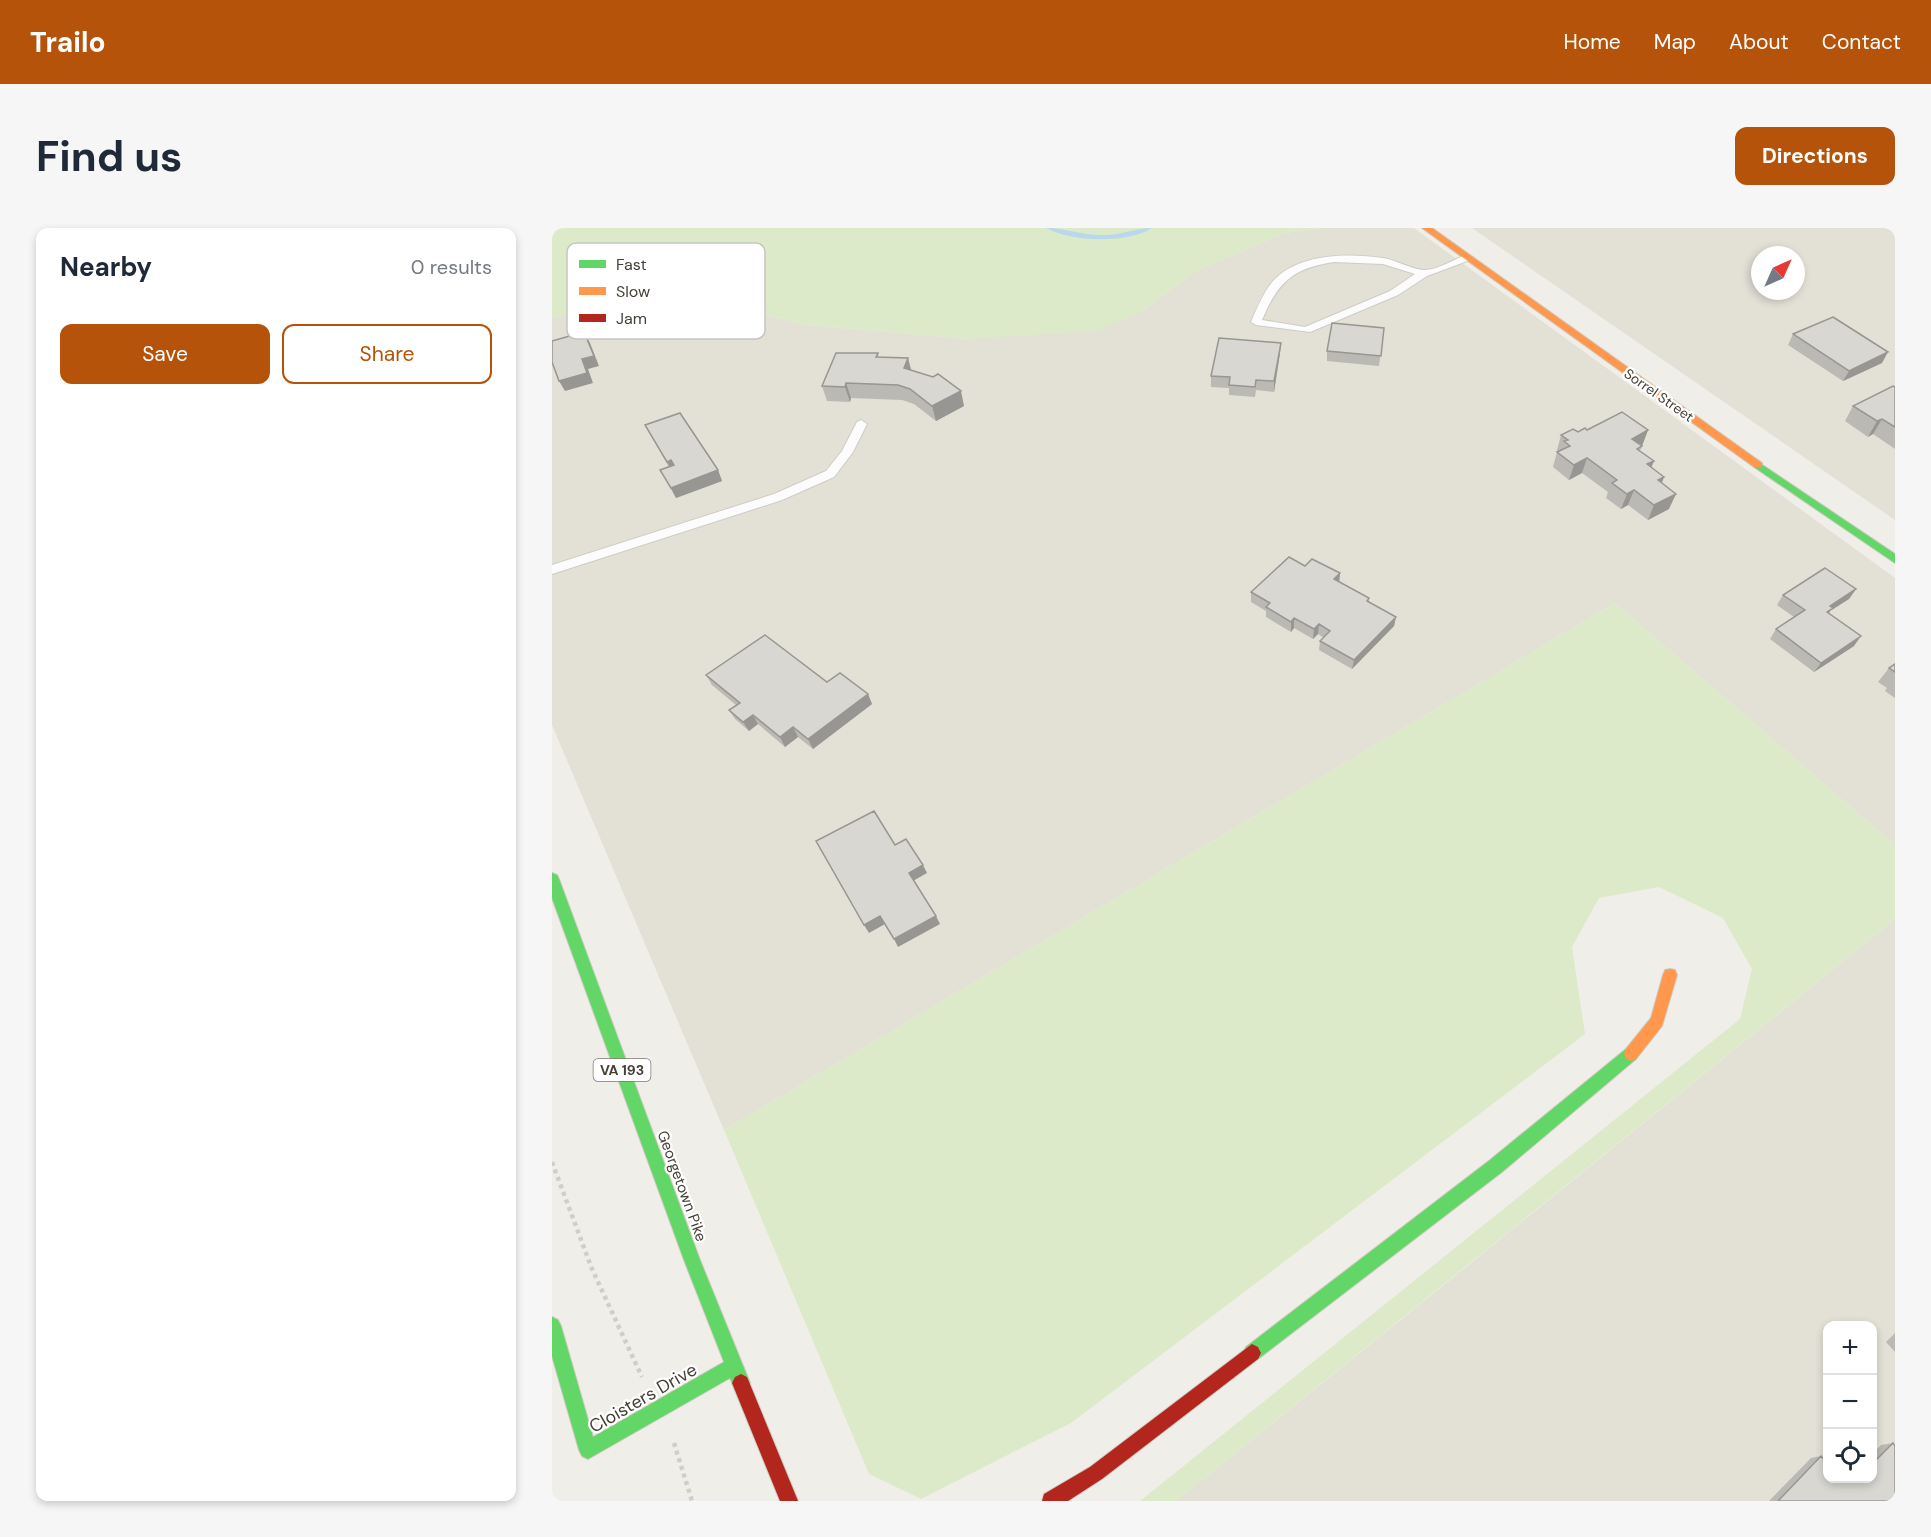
<!DOCTYPE html>
<html lang="en">
<head>
<meta charset="utf-8">
<style>
  body { margin:0; font-family:"DM Sans",sans-serif; background:#f6f6f7; color:#1f2937 }
  .controls { position:absolute; right:18px; bottom:18px; display:grid; overflow:hidden; border-radius:12px; box-shadow:0 3px 9px #0003 }
  .controls button { width:54px; height:54px; display:grid; place-items:center; padding:0; border:0; border-bottom:2px solid #e0e1e3; background:#fff; color:#1f2937; font:30px sans-serif }
  .compass { position:absolute; left:1199px; top:18px; width:54px; height:54px; border-radius:50%; background:#fff; box-shadow:0 3px 9px #0003; rotate:45deg }
  .list { margin:0; padding:0; list-style:none }
  h2 { display:flex; justify-content:space-between; align-items:center; height:78px; margin:0; padding:0 24px; font-size:26px }
  h2 small { font-size:20px; font-weight:400; color:#747a83 }
  .actions { display:flex; gap:12px; padding:18px 24px }
  .actions a { flex:1; padding:14px 0; border:2px solid #b45309; border-radius:12px; text-align:center; font-size:21px; color:#b45309 }
  .actions .main { background:#b45309; color:#fff }
  .icon { flex:none; width:33px; height:33px; fill:none; stroke:currentColor; stroke-width:2; stroke-linecap:round; stroke-linejoin:round }
  .map { position:relative; flex:none; width:1343px; height:1273px; overflow:hidden; border-radius:12px }
  header { display:flex; align-items:center; gap:36px; box-sizing:border-box; height:84px; padding:0 30px; background:#b45309; color:#fff }
  header strong { font-size:28px }
  nav { display:flex; gap:33px; margin-inline-start:auto; font-size:21px }
  .intro { display:flex; align-items:center; justify-content:space-between; box-sizing:border-box; height:144px; padding:0 36px }
  h1 { margin:0; font-size:42px }
  .button { padding:15px 27px; border-radius:12px; background:#b45309; color:#fff; font-size:21px; font-weight:700 }
  main { display:flex; gap:36px; padding:0 36px }
  aside { flex:1; background:#fff; border-radius:12px; box-shadow:0 3px 9px #0003 }
  .map>svg:first-child { display:block }
  .residential { fill:#e3e0d6; fill-rule:evenodd }
  .green { fill:#dceac9 }
  .lines { fill:none; stroke-linecap:round; stroke-linejoin:round }
  .stream { fill:#bad8ed; fill-rule:evenodd }
  .lane-casing { stroke:#ceccc7; stroke-width:2 }
  .fast-casing { stroke:#cecbc0; stroke-width:2 }
  .slow-casing { stroke:#cecbc0; stroke-width:2 }
  .jam-casing { stroke:#cecbc0; stroke-width:2 }
  .path { stroke:#d0ceca; stroke-width:4.5; stroke-dasharray:4 4; stroke-linecap:butt }
  .lane { fill:#fdfcfc; fill-rule:evenodd }
  .fast { fill:#63d668; fill-rule:evenodd }
  .slow { fill:#ff974d; fill-rule:evenodd }
  .jam { fill:#b3261e; fill-rule:evenodd }
  .wall { fill:#bbb9b4 }
  .shaded-wall { fill:#989692 }
  .building { fill:#d9d7d1; stroke:#989692; stroke-width:1.5 }
  .labels { text-anchor:middle; stroke-width:4.5; stroke-linejoin:round; paint-order:stroke }
  .far-street-label { font-size:14px; fill:#453f35; stroke:#fff }
  .shield { fill:#fff; stroke:#7d7972; stroke-width:1.5 }
  .shield-label { font-size:14px; font-weight:bold; fill:#453f35 }
  .street-label { font-size:15px; fill:#453f35; stroke:#fff }
  .near-street-label { font-size:18px; fill:#453f35; stroke:#fff }
  .key { fill:#fff; stroke:#c7c5c2; stroke-width:1.5 }
  .key-label { font-size:16px; fill:#453f35 }
</style>
</head>
<body>
<header>
<strong>Trailo</strong>
<nav><a>Home</a><a>Map</a><a>About</a><a>Contact</a></nav>
</header>
<div class="intro"><h1>Find us</h1><a class="button">Directions</a></div>
<main>
<aside>
<h2>Nearby<small>0 results</small></h2>
<ul class="list">
</ul>
<div class="actions"><a class="main">Save</a><a>Share</a></div>
</aside>
<div class="map">
<svg width="1343" height="1273" viewBox="0 0 1343 1273">
  <rect width="100%" height="100%" fill="#f0eee9"/>
  <path class="residential" d="M771,0h91l481,350v267l-280,-242 -891,527 -172,-405v-407l124,-26 131,33 161,14 173,-27 55,-41 89,-38z
    M920,0h423v292zM1208,27h36v36h-36z
    M1343,691v582h-719l269,-217zM1276,1098h44v152h-44z"/>
  <path class="green" d="M0,0h771l-38,5 -89,38 -55,41 -44,19 -129,8 -161,-14 -131,-33 -124,26z
    M1063,375l280,242v74l-719,582h-36l600,-482 12,-50 -29,-51 -64,-31 -60,11 -27,49 13,87 -514,389 -150,76 -52,-25 -145,-344z"/>
  <g class="lines">
    <path class="stream" d="M494,0c18,0 36,7 55,7 19,1 34,-7 51,-7 -25,16 -81,14 -106,0z"/>
    <defs>
      <path id="lane" d="M915,27l5,3 -2,2 -43,16 -29,19 -88,37 -54,-7 -5,-3c6,-14 12,-29 22,-41 26,-28 75,-28 110,-23 13,2 28,11 40,12 14,1 30,-11 44,-15zM782,34l49,2 32,10 -25,17 -85,36 -43,-7c16,-38 31,-52 72,-58z
        M309,192l6,4 -14,28 -19,25 -52,23 -230,74v-9l222,-71 52,-23 16,-20 15,-29z"/>
      <path id="fast" d="M1206,234l137,92v9l-141,-96 -1,-2z
        M0,645l5,2 2,4 141,381 50,123 -3,6 -6,3 -6,-3 -5,-11 -142,81 -6,-3 -3,-6 -27,-94v-39l6,3 3,6 32,111 131,-75 -40,-102 -132,-362z
        M1079,819l5,2 2,5 -2,5 -134,113 -244,187 -6,3 -6,-3 -3,-6 3,-6 244,-187 136,-111z"/>
      <path id="slow" d="M870,0h10l330,235v4h-8z
        M1118,741l5,1 2,5 -15,51 -26,33 -5,2 -5,-2 -2,-5 2,-5 25,-31 12,-43 2,-5z"/>
      <path id="jam" d="M700,1116l6,3 3,6 -3,6 -156,120 -34,22h-26l2,-7 46,-27z
        M189,1146l6,3 51,124h-18l-48,-118 3,-6z"/>
    </defs>
    <use href="#lane" class="lane-casing"/>
    <use href="#fast" class="fast-casing"/>
    <use href="#slow" class="slow-casing"/>
    <use href="#jam" class="jam-casing"/>
    <path class="path" d="M0,934l40,107 50,108
      M122,1215l18,58"/>
    <use href="#lane" class="lane"/>
    <use href="#fast" class="fast"/>
    <use href="#slow" class="slow"/>
    <use href="#jam" class="jam"/>
  </g>
  <path class="wall" d="M832,100l-5,38 -52,-5v-10z
    M1241,106l89,29 -39,18 -55,-36z
    M326,125l1,4 32,13 53,36 -28,15 -22,-17 -12,-4 -51,-2 -1,4 -23,-1 -5,-15z
    M728,125l-6,39 -18,-2 -1,7 -26,-2v-7l-18,-1v-11z
    M1343,159v62l-22,-15 -5,3 -23,-16 8,-15z
    M93,197l73,45 4,11 -46,17 -16,-28 9,-3z
    M1035,202h61l-8,21 11,16 13,10 -2,6 7,26 -21,11 -20,-15 -7,4 -15,-11 2,-6 -26,-19 -13,7 -16,-13 4,-15h2l-2,-2 4,-15z
    M753,338l35,7 -1,9 30,16v4l27,15 -2,9 -42,43 -33,-19 1,-9 4,-3 -6,-4 -5,5 -19,-11 -3,4 -25,-15v-6l-15,-9v-10z
    M1304,361l-7,10 -19,12 -1,2 25,33 -40,26 -44,-33 6,-10 18,-12 -17,-12 6,-10z
    M1343,436v34l-10,-7 2,-3 -9,-6 11,-14z
    M154,447l121,7 41,12 4,10 -59,45 -15,-12 -13,10 -27,-23 -9,7 -14,-12 -6,-9 7,-5 -24,-20z
    M1343,1105v19l-9,-10z
    M1341,1215l2,58h-126l42,-43 10,-2 2,3 4,-5v25h45v-25l9,-9z"/>
  <path class="shaded-wall" d="M32,104l6,11 9,23 -11,3 5,14 -28,8 -6,-10 23,-22z
    M729,115l-1,10 -6,39v-11z
    M1336,124l-6,11 -39,18 6,-10z
    M356,130l4,15 -8,-5z
    M294,155l5,15 -1,4 -5,-15z
    M409,163l3,15 -28,15 -4,-15z
    M1330,191l-9,15 -5,3 9,-16z
    M1096,202l-6,16 -16,8 6,-15z
    M1035,230l-5,15 -13,7 5,-15z
    M119,232l5,11 -4,1 -5,-10z
    M1102,233l-6,15 -1,-12z
    M166,242l4,11 -46,17 -5,-10z
    M1112,249l-6,15v-12z
    M1082,262l-6,15 -7,4 6,-15z
    M1124,266l-7,15 -21,11 6,-15z
    M788,345l-1,11 -5,-5z
    M1304,361l-7,10 -19,12 -4,7 -3,-2 7,-10z
    M844,389l-2,9 -42,43 2,-9z
    M742,390v10l-3,4v-10z
    M767,396l-1,10 -5,5 1,-10z
    M1309,408l-7,10 -40,26 7,-9z
    M316,466l4,10 -59,45 -5,-10z
    M201,487l5,9 -9,7 -6,-9z
    M241,499l5,10 -13,10 -5,-10z
    M371,637l4,8 -14,8 -4,-8z
    M328,688l5,8 -16,9 -5,-8z
    M384,688l4,8 -42,23 -4,-8z"/>
  <path class="building" d="M1281,89l55,35 -39,19 -56,-37z
    M780,95l52,5 -3,28 -54,-5z
    M32,104l10,24 -12,3 5,14 -28,8 -7,-19v-21z
    M667,110l62,5 -7,38 -18,-1 -1,7 -26,-2 1,-8 -19,-1z
    M284,125h42l-2,4 32,1 -4,10 29,9 5,-3 23,17 -29,15 -22,-17 -12,-4 -52,-2 -1,4 -23,-1z
    M1341,158l2,1v40l-13,-8 -5,2 -24,-15z
    M1070,184l26,18 -16,9 10,7 -5,3 17,12 -7,3 17,13 -6,3 18,14 -22,11 -20,-15 -7,4 -15,-11 5,-3 -30,-22 -13,7 -17,-13 13,-6 -6,-5 4,-1 -7,-5 12,-6 5,3 7,-4 2,2z
    M128,185l38,57 -47,18 -11,-18 14,-5 -3,-5 -4,2 -22,-37z
    M737,329l16,9 7,-7 28,14 -6,6 35,19 -2,3 29,16 -42,43 -34,-19 10,-10 -11,-7 -5,5 -20,-11 -3,4 -25,-15 4,-4 -19,-11z
    M1273,340l31,21 -26,17 3,2 -6,4 34,24 -40,27 -45,-34 29,-19 -22,-15z
    M213,407l62,47 13,-9 28,21 -60,45 -15,-12 -13,10 -27,-22 -10,7 -14,-12 11,-7 -34,-28z
    M1343,436v8l-6,-4z
    M322,583l21,34 11,-6 17,26 -14,8 27,43 -42,23 -14,-23 -16,9 -48,-84z
    M1341,1215l2,3v55h-117l43,-45 6,7v16h45v-15z"/>
  <g class="labels">
    <g class="far-street-label">
      <text transform="translate(1107 167) rotate(35)" y="5">Sorrel Street</text>
    </g>
    <rect class="shield" x="41.5" y="831" width="57" height="22" rx="4.5"/>
    <g class="shield-label">
      <text x="70" y="847">VA 193</text>
    </g>
    <g class="street-label">
      <text transform="translate(130 958) rotate(70)" y="5">Georgetown Pike</text>
    </g>
    <g class="near-street-label">
      <text transform="translate(91 1170) rotate(-30)" y="6">Cloisters Drive</text>
    </g>
  </g>
  <rect x="15" y="15" width="198" height="96" rx="9" class="key"/>
  <rect x="27" y="32" width="27" height="8" fill="#63d668"/>
  <rect x="27" y="59" width="27" height="8" fill="#ff974d"/>
  <rect x="27" y="86" width="27" height="8" fill="#b3261e"/>
  <g class="key-label">
    <text x="64" y="42">Fast</text>
    <text x="64" y="69">Slow</text>
    <text x="64" y="96">Jam</text>
  </g>
</svg>
<div class="controls">
<button>+</button>
<button>−</button>
<button><svg class="icon" aria-label="locate" viewBox="0 0 24 24"><circle cx="12" cy="12" r="6"/><path d="M12 2v4M12 18v4M2 12h4M18 12h4"/></svg></button>
</div>
<svg class="compass" viewBox="-18 -18 36 36"><path d="M0-13l5 13h-10z" fill="#e53935"/><path d="M0 13l5-13h-10z" fill="#747a83"/></svg>
</div>
</main>
</body>
</html>
